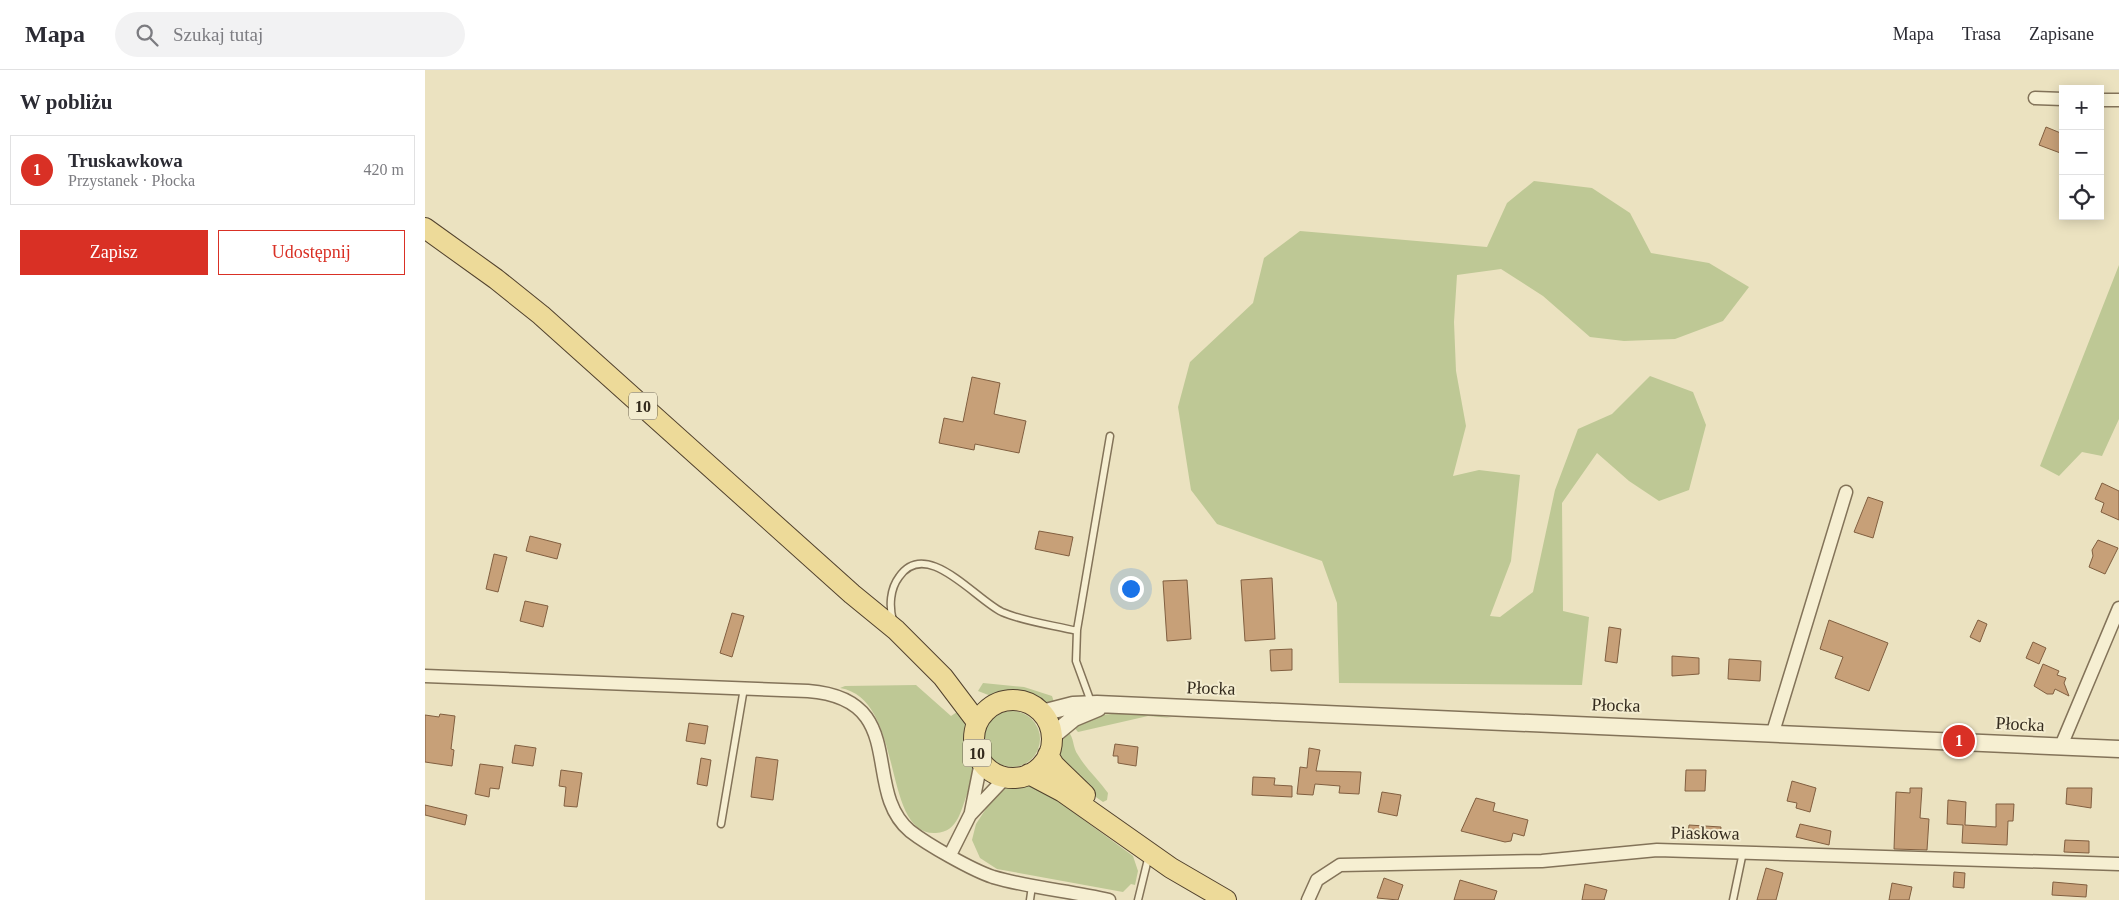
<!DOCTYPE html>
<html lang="pl">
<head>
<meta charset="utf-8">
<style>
  body { margin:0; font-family:"Times New Roman",serif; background:#f2f2f3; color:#2b2b33 }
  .controls { position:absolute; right:15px; top:15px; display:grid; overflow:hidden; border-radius:0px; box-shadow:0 2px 12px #0003 }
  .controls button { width:45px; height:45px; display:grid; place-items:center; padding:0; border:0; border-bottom:1px solid #e1e1e2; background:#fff; color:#2b2b33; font:25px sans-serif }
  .you { position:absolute; left:705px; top:518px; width:18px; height:18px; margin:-12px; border:4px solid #fff; border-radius:50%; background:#1a73e8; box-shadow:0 0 0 8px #1a73e833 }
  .badge { display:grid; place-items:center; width:32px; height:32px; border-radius:50%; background:#d93025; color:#fff; font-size:16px; font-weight:700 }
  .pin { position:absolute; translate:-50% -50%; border:2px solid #fff; box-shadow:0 1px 5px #0006 }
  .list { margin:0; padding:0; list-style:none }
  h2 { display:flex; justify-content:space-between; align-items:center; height:65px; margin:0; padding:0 20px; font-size:21px }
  h2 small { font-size:16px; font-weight:400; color:#7c7c81 }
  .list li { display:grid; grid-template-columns:32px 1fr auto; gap:15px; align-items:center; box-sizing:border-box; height:70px; margin:0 10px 10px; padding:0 10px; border:1px solid #e1e1e2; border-radius:0px }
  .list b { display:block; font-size:19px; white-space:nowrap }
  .list p { margin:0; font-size:16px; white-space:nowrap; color:#7c7c81 }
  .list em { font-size:16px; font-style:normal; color:#7c7c81 }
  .actions { display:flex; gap:10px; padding:15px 20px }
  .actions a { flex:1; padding:11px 0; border:1px solid #d93025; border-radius:0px; text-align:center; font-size:18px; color:#d93025 }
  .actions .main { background:#d93025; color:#fff }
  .icon { flex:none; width:28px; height:28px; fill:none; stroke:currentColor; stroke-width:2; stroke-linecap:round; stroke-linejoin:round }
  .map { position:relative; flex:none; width:1694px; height:830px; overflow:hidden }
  header { display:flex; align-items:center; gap:30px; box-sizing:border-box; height:70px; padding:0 25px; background:#fff; border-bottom:1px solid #e1e1e2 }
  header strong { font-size:24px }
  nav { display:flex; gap:28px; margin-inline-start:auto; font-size:18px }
  .search { width:350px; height:45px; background:#f2f2f3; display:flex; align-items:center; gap:12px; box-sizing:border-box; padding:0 18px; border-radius:28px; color:#7c7c81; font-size:19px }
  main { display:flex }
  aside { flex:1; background:#fff }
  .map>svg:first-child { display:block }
  .green { fill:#bec895 }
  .building { fill:#c7a078; stroke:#815f40 }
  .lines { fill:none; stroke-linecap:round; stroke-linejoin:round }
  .service-casing { stroke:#837359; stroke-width:9 }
  .minor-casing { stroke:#837359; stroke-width:15 }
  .tertiary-casing { stroke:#837359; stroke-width:19 }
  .primary-casing { stroke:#51412d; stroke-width:22 }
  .service { stroke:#f6efd2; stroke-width:6 }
  .minor { stroke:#f6efd2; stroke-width:12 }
  .tertiary { stroke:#f6efd2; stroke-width:16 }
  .primary { stroke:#edda99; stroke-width:20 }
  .labels { text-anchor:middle; stroke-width:4; stroke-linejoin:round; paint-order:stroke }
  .shield { fill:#f3eccf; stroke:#6d6452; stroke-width:1 }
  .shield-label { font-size:16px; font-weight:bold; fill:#332a1d }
  .street-label { font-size:18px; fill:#332a1d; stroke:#f3eccf }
</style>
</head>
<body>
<header>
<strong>Mapa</strong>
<div class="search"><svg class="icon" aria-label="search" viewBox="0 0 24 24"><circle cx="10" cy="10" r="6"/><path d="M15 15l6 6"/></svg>Szukaj tutaj</div>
<nav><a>Mapa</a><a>Trasa</a><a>Zapisane</a></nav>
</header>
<main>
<aside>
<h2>W pobliżu<small></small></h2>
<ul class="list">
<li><span class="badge">1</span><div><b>Truskawkowa</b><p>Przystanek · Płocka</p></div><em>420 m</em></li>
</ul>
<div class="actions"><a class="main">Zapisz</a><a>Udostępnij</a></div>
</aside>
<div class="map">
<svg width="1694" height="830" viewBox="0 0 1694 830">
  <rect width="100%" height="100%" fill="#ebe2c0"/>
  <path class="green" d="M1109,111l58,7 38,25 21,40 58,10 40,24 -26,34 -48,18 -51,2 -34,-4 -47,-41 -42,-27 -44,6 -3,47 2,49 10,55 -13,50 26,-6 41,5 -9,86 -21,55 10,1 33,-25 22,-102 23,-61 34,-15 38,-38 43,16 13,33 -17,65 -30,11 -30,-20 -32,-28 -35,50 1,108 26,6 -7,68 -243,-2 -2,-80 -15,-42 -105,-37 -26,-34 -13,-83 12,-45 63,-59 11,-45 36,-27 187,16 20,-44z
    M1694,195v154l-17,37 -20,-4 -23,24 -19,-10z
    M558,613l41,4 28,9 3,9 -11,-1 -25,-10 -28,2 -13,-5z
    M491,615l35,31 9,-6c8,15 4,20 7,36 1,9 8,16 7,25 0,8 -4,15 -6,21 -7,16 -9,40 -32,41 -56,3 -30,-134 -96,-145l5,-2z
    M559 669a28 28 0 1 1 56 0a28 28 0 1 1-56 0Z
    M687,644h39l21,4 -24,-2 -70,16 -5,-6 26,-11z
    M642,660c8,8 5,17 11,25 8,14 21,25 30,38l-1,7 -4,2 -20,-14 -27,-33 2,-15z
    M607,712l101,74 5,15 -3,14 -4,-1 -8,8 -126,-23 -17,-11 -8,-18 4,-16 17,-26 16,-12z"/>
  <path class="building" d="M1621,57l17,7v20l-24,-9z
    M547,307l28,6 -6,31 32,7 -7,32 -44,-9 -1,6 -35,-7 5,-25 19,4z
    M1677,413l17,8v29l-18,-8 3,-9 -9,-4z
    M1443,427l15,5 -10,36 -19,-6z
    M614,461l34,6 -4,19 -34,-7z
    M105,466l31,8 -4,15 -31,-8z
    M1673,470l20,8 -13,26 -16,-7 4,-11 -1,-6z
    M69,484l13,3 -9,35 -12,-3z
    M847,508l3,61 -30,2 -4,-61z
    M762,510l4,59 -24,2 -4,-60z
    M100,531l23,5 -5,21 -23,-6z
    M307,543l12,3 -12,41 -12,-4z
    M1404,550l59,23 -19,48 -34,-13 8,-21 -23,-8z
    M1553,550l9,4 -7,18 -10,-5z
    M1184,557l12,2 -4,34 -12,-2z
    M1608,572l13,6 -7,16 -13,-6z
    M867,579v21l-21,1 -1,-21z
    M1247,586l27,2v16l-27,2z
    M1304,589l32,2 -1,20 -32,-2z
    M1618,594l16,7 -2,4 9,3 -2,5 5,13 -14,-7 -2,5h-6l-13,-8z
    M15,644l15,2 -4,33 3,1 -2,16 -27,-4v-47l14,2z
    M264,653l19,3 -3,18 -19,-3z
    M690,674l23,3 -2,19 -18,-3v-7h-5z
    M90,675l21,3 -3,18 -21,-3z
    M884,678l11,2 -4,21 45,1 -2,22 -20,-1 1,-7 -25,-2 -2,11 -16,-1 3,-27 7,1z
    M331,687l22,3 -5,40 -22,-3z
    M276,688l10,2 -4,26 -10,-2z
    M55,694l23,3 -4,22 -9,-1 -1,9 -14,-3z
    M136,700l21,3 -5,34 -13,-1 2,-19 -7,-1z
    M1261,700h20l-1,21h-20z
    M828,707l22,1 -1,7 18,1v11l-40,-2z
    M1367,711l24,7 -6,24 -14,-4 1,-5 -10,-2z
    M1485,718h12l-2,30 9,1 -2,31 -33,-1 2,-57 14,1z
    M1642,718h25l-1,20 -25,-4z
    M957,722l19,3 -4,21 -19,-4z
    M1051,728l19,5 -2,8 35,9 -4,16 -11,-3 -2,8 -6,1 -44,-11z
    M1523,730l18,2 -1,23 31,2v-23h18l-1,17h-5l-1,24 -45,-2 1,-18 -16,-1z
    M0,735l42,10 -2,10 -40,-10z
    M1375,754l31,7 -2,14 -33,-8z
    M1264,755l32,2 -1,10 -32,-2z
    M1640,770l24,1v12l-25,-1z
    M1341,798l17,5 -7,27h-19z
    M1529,802l11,1 -1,15 -11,-1z
    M959,808l19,7 -5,15 -21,-2z
    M1035,810l37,11 -3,9h-40z
    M1628,812l34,3 -1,12 -34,-2z
    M1467,813l20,4 -3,13h-20z
    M1160,814l22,6 -3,10h-22z"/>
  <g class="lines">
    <defs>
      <path id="service" d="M468,551c-4,-15 -3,-32 6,-44 27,-40 76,22 103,35 23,10 51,13 75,19
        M666,632l-15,-41 1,-31 33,-194
        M296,754l23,-136
        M605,830l2,-14
        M713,830l11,-45
        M1308,830l10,-48"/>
      <path id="minor" d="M1610,28l28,1
        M1675,30h19
        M0,606l383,15c103,8 52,98 102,140 18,14 62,39 83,46 37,11 78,14 116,23
        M1348,662l73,-240
        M1636,676l58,-138
        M546,742l10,-50
        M525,785l20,-40 36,-38
        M883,830l9,-20 23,-15 202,-4 115,-11 462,14"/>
      <path id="tertiary" d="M617,643l31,-8 24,-1 1022,45
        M626,667l23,-19 24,-10"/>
      <path id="primary" d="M0,158l71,51 45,36 311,279 44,36 47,47 34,45
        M549 669a39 39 0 1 1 78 0a39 39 0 1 1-78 0Z
        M623,685l6,10 31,30
        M604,704l34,18 108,76 55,32"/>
    </defs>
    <use href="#service" class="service-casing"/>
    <use href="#minor" class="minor-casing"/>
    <use href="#tertiary" class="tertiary-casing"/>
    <use href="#primary" class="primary-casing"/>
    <use href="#service" class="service"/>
    <use href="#minor" class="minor"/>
    <use href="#tertiary" class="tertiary"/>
    <use href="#primary" class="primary"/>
  </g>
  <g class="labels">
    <g class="shield">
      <rect x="204" y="322.5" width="28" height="27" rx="4"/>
      <rect x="538" y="669.5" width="28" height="27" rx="4"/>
    </g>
    <g class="shield-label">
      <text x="218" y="342">10</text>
      <text x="552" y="689">10</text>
    </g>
    <g class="street-label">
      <text transform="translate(786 618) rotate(2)" y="6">Płocka</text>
      <text transform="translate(1191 635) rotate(2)" y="6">Płocka</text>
      <text transform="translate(1595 654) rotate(3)" y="6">Płocka</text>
      <text transform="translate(1280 763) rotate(1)" y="6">Piaskowa</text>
    </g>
  </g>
</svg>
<div class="controls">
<button>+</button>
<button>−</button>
<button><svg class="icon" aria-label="locate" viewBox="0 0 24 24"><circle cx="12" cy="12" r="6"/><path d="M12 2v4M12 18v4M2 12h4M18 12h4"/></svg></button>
</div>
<div class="you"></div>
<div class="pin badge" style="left:1534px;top:671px">1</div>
</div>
</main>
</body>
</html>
